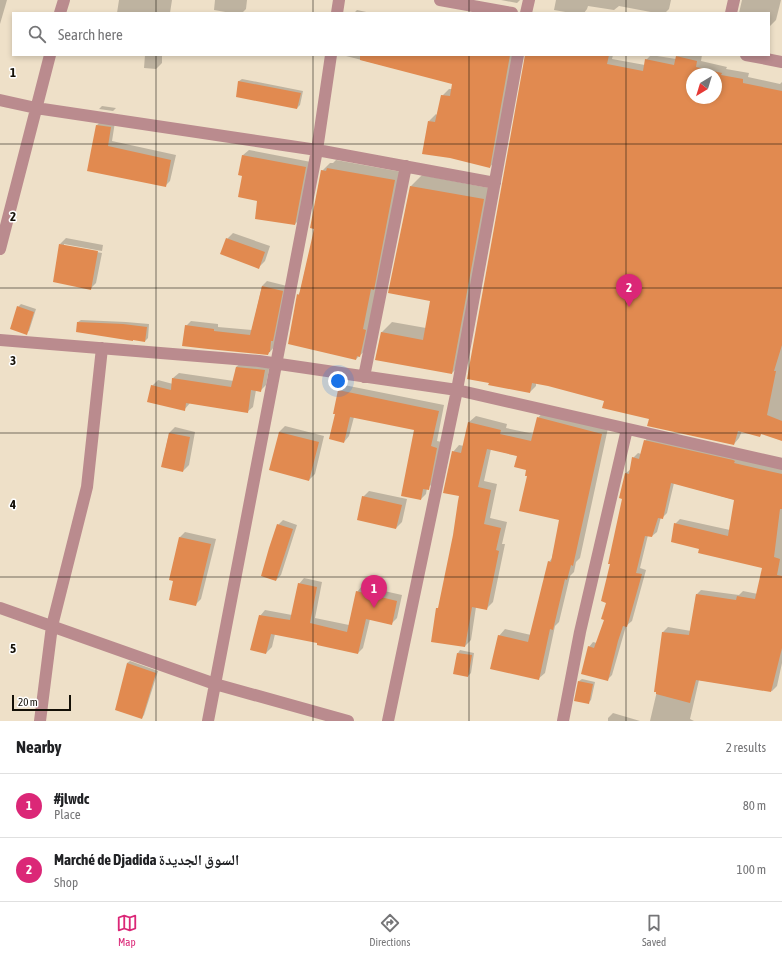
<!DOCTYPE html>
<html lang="en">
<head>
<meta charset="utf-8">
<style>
  body { margin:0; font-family:"Asap Condensed","Noto Naskh Arabic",sans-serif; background:#f6f6f6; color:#202124 }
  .compass { position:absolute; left:686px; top:68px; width:36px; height:36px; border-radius:50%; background:#fff; box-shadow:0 2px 6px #0003; rotate:218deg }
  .scale { position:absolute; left:12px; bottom:10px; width:59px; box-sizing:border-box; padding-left:4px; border:2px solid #141007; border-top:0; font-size:11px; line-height:14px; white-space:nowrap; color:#141007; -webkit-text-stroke:3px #fff; paint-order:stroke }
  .you { position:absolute; left:338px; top:381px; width:14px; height:14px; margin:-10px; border:3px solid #fff; border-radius:50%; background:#1a73e8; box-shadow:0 0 0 6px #1a73e833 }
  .badge { display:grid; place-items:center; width:26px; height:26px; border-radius:50%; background:#db2777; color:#fff; font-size:13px; font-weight:700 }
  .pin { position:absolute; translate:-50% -33px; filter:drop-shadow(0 1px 2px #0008) }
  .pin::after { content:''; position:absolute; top:21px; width:14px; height:12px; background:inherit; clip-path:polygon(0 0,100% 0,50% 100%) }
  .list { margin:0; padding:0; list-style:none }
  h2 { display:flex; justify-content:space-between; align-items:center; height:52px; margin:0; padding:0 16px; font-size:17px }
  h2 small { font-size:13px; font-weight:400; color:#757577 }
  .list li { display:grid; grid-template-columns:26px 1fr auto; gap:12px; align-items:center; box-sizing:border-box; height:64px; padding:0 16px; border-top:1px solid #e0e0e0 }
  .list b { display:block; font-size:15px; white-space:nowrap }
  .list p { margin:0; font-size:13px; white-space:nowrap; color:#757577 }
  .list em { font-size:13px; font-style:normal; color:#757577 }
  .icon { flex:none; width:22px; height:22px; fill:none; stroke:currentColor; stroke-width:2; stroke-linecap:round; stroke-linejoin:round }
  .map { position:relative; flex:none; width:782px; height:721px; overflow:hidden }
  .search { position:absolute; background:#fff; box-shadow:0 2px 6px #0003; left:12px; right:12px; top:12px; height:44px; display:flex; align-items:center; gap:10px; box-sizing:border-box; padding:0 14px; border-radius:0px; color:#757577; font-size:15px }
  .sheet { height:180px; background:#fff }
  nav { display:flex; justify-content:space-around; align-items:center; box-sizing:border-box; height:56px; border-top:1px solid #e0e0e0; background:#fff; font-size:11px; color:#757577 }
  nav a { display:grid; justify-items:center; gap:2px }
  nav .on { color:#db2777 }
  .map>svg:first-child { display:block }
  .shadow { fill:#0003; fill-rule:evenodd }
  .building { fill:#e18a50; fill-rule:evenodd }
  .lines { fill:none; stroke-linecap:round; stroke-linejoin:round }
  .minor { stroke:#ba8b8e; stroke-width:12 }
  .grid { fill:none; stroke:#141007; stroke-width:1; stroke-opacity:0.55 }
  .grid-label { font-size:13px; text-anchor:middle; font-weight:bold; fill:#141007; stroke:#fff; stroke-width:3; stroke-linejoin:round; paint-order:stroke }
</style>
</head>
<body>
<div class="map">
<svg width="782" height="721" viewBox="0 0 782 721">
  <rect width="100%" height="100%" fill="#eee0c8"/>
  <path class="shadow" d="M0,0h7l-7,24z
    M119,0h53l-2,13h-53z
    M215,0h32l-1,9 -4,4h-11l-17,-3z
    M501,0h19l-3,3z
    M556,0h115l-2,9 -4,4h-9l-37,-7 -5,4 -26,-4 -1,3 -3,4h-13l-17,-3z
    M742,0h39l-5,20 -6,6 -1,-1v-12h-30z
    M357,10l14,3h-17z
    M145,55h17v8l-6,6 -12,-1z
    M342,55h173l-19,105 -6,7 -61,-46 7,-7 1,1 5,-19 7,-7h3l1,-6z
    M526,55h87l-1,4 33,6 1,-5 5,-5 25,4 2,-4h24l-1,6 26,6 -1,2 23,4 -1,4 32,7 2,-2v358l-20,-7 -2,3 -18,-5 -3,7 -5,6 -84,-26 -45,-18 -57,-15 -12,-2v3l-6,6zM692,74h24v24h-24z
    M242,79l61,12 -3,14 -3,3 -59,-12 1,-15z
    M102,106l14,2 -3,3 -14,-2z
    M102,120l13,2 -3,19 64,14 -6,26 -5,5 -76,-16 8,-45z
    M249,150l62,12 -11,57 -5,5 -37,-24 -14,-25 -1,-20z
    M336,160l66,12 -34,176 -12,11 -58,-64 2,-3 13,-54 9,-67 8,-8h3z
    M422,175l72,14 -31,173 -11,11 -71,-40 11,-11 34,6 5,-28 -20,-114z
    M233,233l37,13 -5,15 -6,6 -32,-28z
    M66,238l37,7 -1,6 -38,-7v2l38,7 -6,30 -5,5 -31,-44z
    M267,281l20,5 -12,60 -7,8 -82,-28 5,-5 27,3v3l34,3 10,-44z
    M21,304l15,5 -7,22 -3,2 -8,-26z
    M81,320l45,2 23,2 -1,14 -3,3 -67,-19z
    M242,362l28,2 -4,21 -6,6 -4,-1 -3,17 -6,5 -57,-9 -6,7 -32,-24 6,-6 15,4v-6l6,-5 55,8 2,-14z
    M344,385l100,20 -7,36 5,1 -8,41 -7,5 -1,6 -5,5 -6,-70 -61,-12 -5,19 -5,6 -8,-29 3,-22z
    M544,411l64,17 -28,130 -4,4 -2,10 -4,4 -11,46 -4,4 -10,47 -7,6 -39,-43 6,-7 26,6 18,-73 3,-4 9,-39 -33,-44 -1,-6 -9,-13 -27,-7 -7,32 13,3 -7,34 17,4 -5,22h3l-12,58 -7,7 -10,-2 -5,33 -6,6 -28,-37 2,-2 15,-72 6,-40 -7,-43 6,-7 5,1 5,-24 7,-6 31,8 -1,4 28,6 4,-16z
    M285,426l39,10 -9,38 -6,6 -30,-48z
    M175,427l20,5 -6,33 -6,6 -21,-5 7,-33z
    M649,436l133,33v194l-5,23 -5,5 -73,-11 -9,39 4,2h-44l7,-30h-2l8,-59 5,-5 23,4 5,-36 5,-5 38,5 4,-4 15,3 6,-26 -64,-20 -25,-24 5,-5 50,11 5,-30 -61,-17 -7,30 -5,5 -1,-1 -4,15 -5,4 -4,-1 -8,33 6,2 -14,51 -6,5 -14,49 -5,5 -18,-33 4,-5 4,1 8,-24 6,-55 13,-66 2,-25 5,-4 2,-11 5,-5 3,1 4,-13z
    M369,491l38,8 -5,23 -6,6 -33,-31z
    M283,520l14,5 -16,50 -5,5 2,-55z
    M185,532l31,7 -15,60 -6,6 -21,-25 -4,-1 10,-42z
    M304,578l18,4 -7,36 34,7 8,-33 5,-6 40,9 -5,23 -6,6 -21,-5 -7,29 -5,5 -40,-11 -43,-8 -3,13 -6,6 -6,-37 5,-6 27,5 7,-31z
    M460,650l14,3 -3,20 -3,3 -10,-23z
    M130,661l28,10 -14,44 -2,3 -15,-55z
    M582,679l13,3 -4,18 -3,3 -9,-22z
    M613,713l27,8h-32v-3z"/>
  <path class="building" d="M360,55h150l-20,113 -40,-10 -28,-4 6,-33 7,1 6,-27 9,1 2,-12 -92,-24z
    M525,55h84l-2,9 36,7 2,-12 29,6 2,-9 21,5 -1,6 26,6 -1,2 22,4v4l39,8v254l-8,26h2l-9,44 15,6v20l-21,-7 -1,3 -22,-6 -4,14 -87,-19 2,-7 -47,-11 2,-7 -56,-15 -16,-3 -2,10 -42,-8 1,-2 -22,-4zM692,74h24v24h-24z
    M238,81l63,12 -4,16 -61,-12z
    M96,125l15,2 -3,19 63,14 -5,27 -79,-16z
    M242,155l64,12 -11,58 -40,-6 2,-18 -19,-4 4,-21 -4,-1z
    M327,168l68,12 -21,110 -3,-1 -8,40 3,1 -6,27 -3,-1 -1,4 -68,-16 9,-50 2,1 13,-57 2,-9 -4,-1 11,-58 5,1z
    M410,186l74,13 -32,175 -77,-14 6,-28 42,8 7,-39 -42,-8z
    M226,238l39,14 -6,17 -39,-15z
    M59,244l39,7 -7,39 -38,-8z
    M262,286l21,5 -10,50h-2l-1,11h-1l-1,3 -60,-6 -26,-3 3,-21 29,4v2l36,4z
    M17,306l17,6 -7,23 -17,-6z
    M77,322l46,2 24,3 -2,15 -12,-2v1l-57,-9z
    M236,367l29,3 -4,22 -10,-2 -3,23 -62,-10 -1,8 -38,-9 4,-17 20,5 1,-12 59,9z
    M338,390l101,21 -8,35 6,2 -8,42 -6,-1 -2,11 -20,-4 13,-66 -64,-13 -6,26 -15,-4 6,-25h-2z
    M537,417l65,17 -29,132 -2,-1 -4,15 -2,-1 -12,51 -3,-1 -11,51 -49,-11 8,-34 30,7 20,-81 3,1 8,-42 -40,-9 8,-35h-2l1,-6 -12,-3 3,-11 -30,-7 -9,38 13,3 -7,34 17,4 -5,22 3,1 -12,59 -15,-3 -7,40 -34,-5 5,-34h2l15,-73 5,-34 1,-5 -16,-3 9,-42 9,2 7,-31 33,8 -1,4 31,7z
    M279,432l40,10 -10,39 -40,-11z
    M169,433l21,4 -7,35 -22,-5z
    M644,440l89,20 2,1 -1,2 48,11v35h-2l-6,48 6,2 -3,16 5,1v72l-11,44 -75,-12 -6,23 -34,-9v-2h-2l8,-60 27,3 7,-41 40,6 1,-4 18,3 7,-31 -64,-15 1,-4 -28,-7 3,-19 54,13 6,-36 -63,-17 -8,36 -5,-1 -6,19 -7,-1 -9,37 6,1 -15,53 -4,-1 -5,15 -10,40 -27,-7 7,-28 6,2 10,-28 -3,-1 5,-16 -5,-2 9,-37h-2l14,-65 -3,-1 6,-25 4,1 3,-17 7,2z
    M362,496l40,9 -6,24 -39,-9z
    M277,524l16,5 -17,52 -15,-5 8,-28z
    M179,537l32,7 -15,62 -27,-6 4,-19 -4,-1z
    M298,583l19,4 -7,36 37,9 9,-41 41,10 -5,24 -26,-6 -8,35 -41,-9v-2l-46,-9 -5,20 -16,-4 9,-35 31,5z
    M457,653l15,2 -4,22 -15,-3z
    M127,663l29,10 -14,46 -27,-9z
    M578,681l15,3 -4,20 -15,-3z"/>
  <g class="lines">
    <path class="minor" d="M440,0l72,13
      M60,13l4,-13
      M337,13l2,-13
      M526,13l3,-13
      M731,13l3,-13
      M746,55l36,7
      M0,100l36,8 281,42 178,33
      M0,249l50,-194
      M0,340l259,21 198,29 325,74
      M364,377l42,-211
      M0,608l215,76 133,37
      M40,721l12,-95 35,-139 15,-139
      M208,721l109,-571 14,-95
      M388,721l69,-331 61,-335
      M563,721l17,-89 47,-203"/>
  </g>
  <path class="grid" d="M156,0v13M313,0v13M469,0v13M626,0v13M156,55v666M313,55v666M469,55v666M626,55v666M0,144h782M0,288h782M0,433h782M0,577h782"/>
  <g class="grid-label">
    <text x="13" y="77">1</text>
    <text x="13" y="221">2</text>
    <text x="13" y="365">3</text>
    <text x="13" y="509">4</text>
    <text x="13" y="653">5</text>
  </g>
</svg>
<svg class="compass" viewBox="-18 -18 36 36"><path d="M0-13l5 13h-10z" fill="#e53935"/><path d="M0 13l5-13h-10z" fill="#757577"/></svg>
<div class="scale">20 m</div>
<div class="you"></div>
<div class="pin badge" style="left:374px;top:608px">1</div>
<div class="pin badge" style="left:629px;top:307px">2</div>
<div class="search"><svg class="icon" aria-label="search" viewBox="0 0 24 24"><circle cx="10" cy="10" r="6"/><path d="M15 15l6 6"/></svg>Search here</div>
</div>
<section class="sheet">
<h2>Nearby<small>2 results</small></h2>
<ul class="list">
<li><span class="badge">1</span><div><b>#jlwdc</b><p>Place</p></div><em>80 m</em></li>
<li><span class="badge">2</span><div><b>Marché de Djadida السوق الجديدة</b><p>Shop</p></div><em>100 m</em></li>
</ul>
</section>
<nav>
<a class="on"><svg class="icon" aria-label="map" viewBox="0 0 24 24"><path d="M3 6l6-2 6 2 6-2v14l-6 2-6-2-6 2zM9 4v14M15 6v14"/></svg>Map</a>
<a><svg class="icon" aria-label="directions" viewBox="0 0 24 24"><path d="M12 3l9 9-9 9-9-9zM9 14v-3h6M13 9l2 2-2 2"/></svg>Directions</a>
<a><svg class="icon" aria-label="saved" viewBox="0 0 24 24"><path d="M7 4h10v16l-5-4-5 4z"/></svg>Saved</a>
</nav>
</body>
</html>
